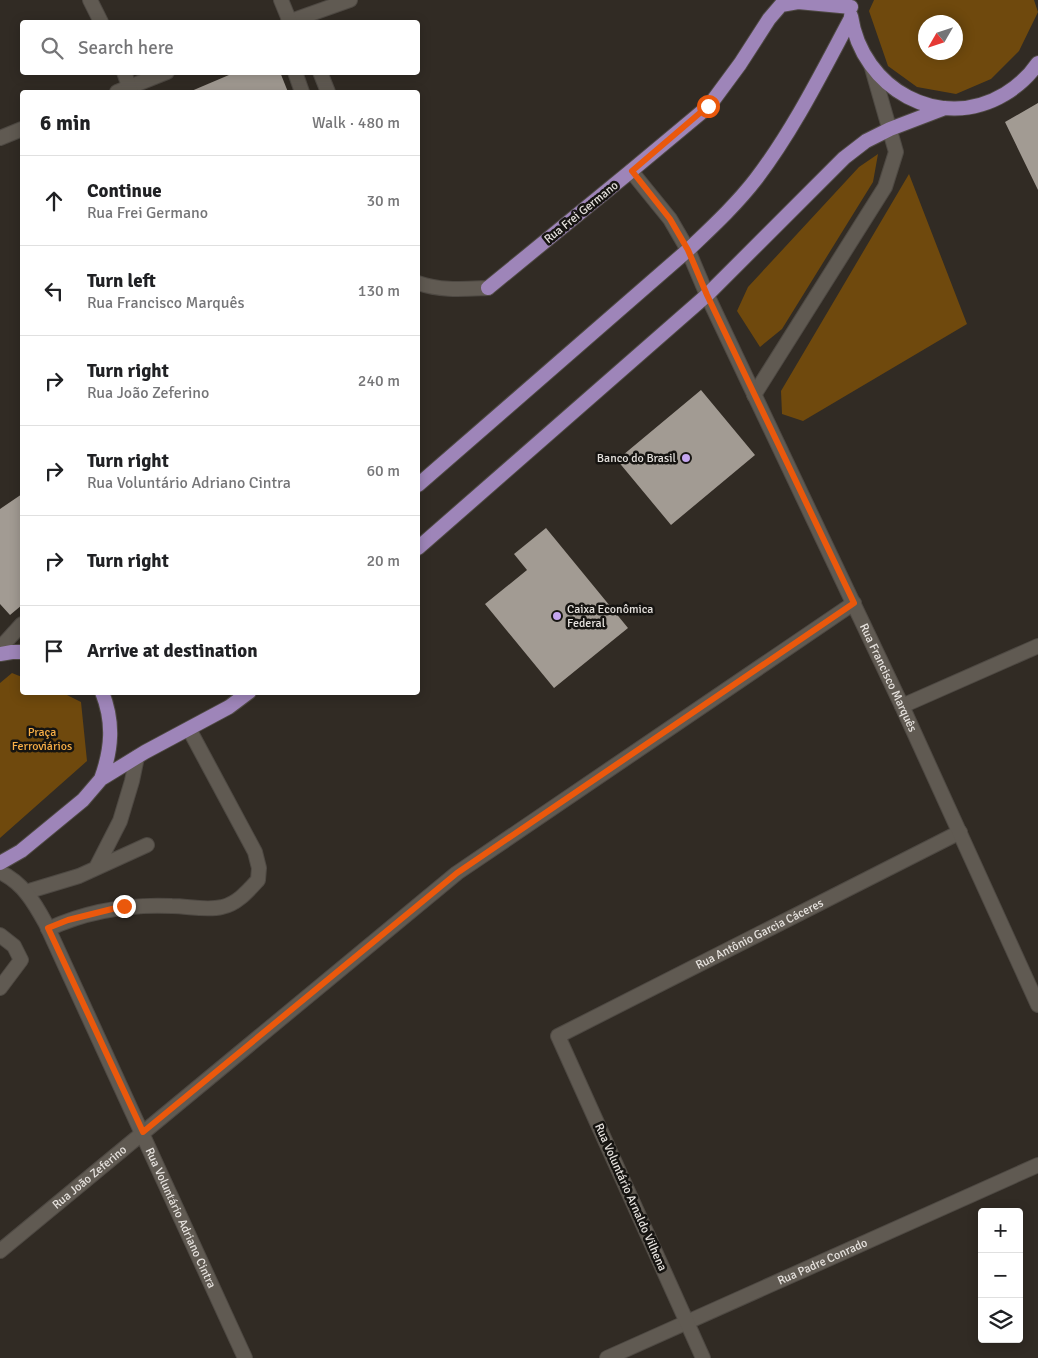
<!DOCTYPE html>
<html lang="en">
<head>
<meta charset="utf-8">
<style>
  body { margin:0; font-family:Signika,sans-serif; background:#f6f6f6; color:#202124 }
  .controls { position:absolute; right:15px; bottom:15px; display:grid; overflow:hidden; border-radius:5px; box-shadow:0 2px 12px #0003 }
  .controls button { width:45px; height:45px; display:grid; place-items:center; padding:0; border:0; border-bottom:1px solid #e0e0e0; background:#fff; color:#202124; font:25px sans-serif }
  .compass { position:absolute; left:918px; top:15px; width:45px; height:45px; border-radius:50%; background:#fff; box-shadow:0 2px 12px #0003; rotate:231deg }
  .stop { position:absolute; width:15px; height:15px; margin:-11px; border:4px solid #ea580c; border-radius:50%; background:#fff }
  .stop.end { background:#ea580c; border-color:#fff; box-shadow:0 1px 5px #0008 }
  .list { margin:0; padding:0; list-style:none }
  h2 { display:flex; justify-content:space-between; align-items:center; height:65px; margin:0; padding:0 20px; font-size:21px }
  h2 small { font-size:16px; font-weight:400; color:#757577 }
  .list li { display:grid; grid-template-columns:32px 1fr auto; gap:15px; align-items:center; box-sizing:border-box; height:90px; padding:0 20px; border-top:1px solid #e0e0e0 }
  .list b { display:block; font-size:19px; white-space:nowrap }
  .list p { margin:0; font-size:16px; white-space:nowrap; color:#757577 }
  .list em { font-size:16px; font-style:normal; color:#757577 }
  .icon { flex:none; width:28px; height:28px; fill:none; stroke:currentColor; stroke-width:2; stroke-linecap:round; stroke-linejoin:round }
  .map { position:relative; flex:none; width:1038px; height:1358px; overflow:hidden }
  .search { position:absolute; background:#fff; box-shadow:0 2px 12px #0003; left:20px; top:20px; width:400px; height:55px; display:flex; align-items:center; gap:12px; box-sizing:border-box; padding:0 18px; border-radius:5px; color:#757577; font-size:19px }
  .panel { position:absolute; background:#fff; box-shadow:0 2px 12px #0003; left:20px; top:90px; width:400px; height:605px; border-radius:5px }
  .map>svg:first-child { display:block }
  .green { fill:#6f490d; fill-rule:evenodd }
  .building { fill:#a29b93 }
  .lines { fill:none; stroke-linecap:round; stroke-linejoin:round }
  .service-casing { stroke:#4e4943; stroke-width:16 }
  .minor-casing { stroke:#4e4943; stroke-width:16 }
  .tertiary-casing { stroke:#4e4943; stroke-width:16 }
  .secondary-casing { stroke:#4e4943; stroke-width:16 }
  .primary-casing { stroke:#4e4943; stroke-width:16 }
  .service { stroke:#605a52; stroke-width:14 }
  .minor { stroke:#605a52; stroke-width:14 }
  .tertiary { stroke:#605a52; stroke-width:14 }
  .secondary { stroke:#605a52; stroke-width:14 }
  .primary { stroke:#9e85b9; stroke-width:14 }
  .route { stroke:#ea580c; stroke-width:6 }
  .poi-dot { fill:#c5a6f0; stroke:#161411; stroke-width:2 }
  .labels { text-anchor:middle; stroke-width:5; stroke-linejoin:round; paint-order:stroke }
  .street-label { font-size:12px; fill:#e6e2de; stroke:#161411 }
  .poi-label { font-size:12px; fill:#e6e2de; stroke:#161411; text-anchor:end }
  .park-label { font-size:12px; fill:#f7ae46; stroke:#161411 }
</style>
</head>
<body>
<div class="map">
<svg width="1038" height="1358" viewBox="0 0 1038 1358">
  <rect width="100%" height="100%" fill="#312b24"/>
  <path class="green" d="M874,0h160l4,12 -19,39 -28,28 -35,15 -39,-7 -29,-21 -19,-55zM956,22v30h-30v-30z
    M878,154l-5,28 -91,147 -22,18 -23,-36 11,-24 111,-120z
    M909,174l58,150 -164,97 -21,-7 -1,-23z
    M12,673l10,4v15l41,1 18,9 6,59 -87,77v-155z"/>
  <path class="building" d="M236,72h44l8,20h-99z
    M1038,103v87l-33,-68z
    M701,390l54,65 -84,70 -54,-65z
    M22,494v111l-12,10 -10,-11v-95z
    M546,528l82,100 -74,60 -69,-84 42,-34 -13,-16z"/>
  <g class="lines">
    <defs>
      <path id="service" d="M295,72l7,20
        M96,868l24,-47 12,-40 5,-24
        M26,892l53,-16 68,-31
        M48,929c39,-18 81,-25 124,-23 16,0 34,5 50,1 15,-3 26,-16 36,-27l1,-12 -4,-16 -66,-123
        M0,935l14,11 7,14 -21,28"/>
      <g id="minor">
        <path d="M288,22l62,-22"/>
        <path d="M117,92l50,-20"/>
        <path d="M0,138l22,-9"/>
        <path d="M754,395l131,-208 11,-35 -24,-84"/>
        <path d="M902,706l136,-60"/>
        <path id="s1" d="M0,1251l457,-378 397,-270"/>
        <path id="s2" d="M607,1358l431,-193"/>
        <path id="s3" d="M703,1358l-145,-322 402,-204"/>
      </g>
      <g id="tertiary">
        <path d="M90,0l11,22"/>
        <path d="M281,0l9,22"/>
        <path d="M124,72l7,20"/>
        <path d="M320,72l8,20"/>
        <path d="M418,283c23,8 45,6 70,5"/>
        <path d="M0,648l22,-24"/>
        <path id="s4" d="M0,872c23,11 34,30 46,52l199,434"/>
      </g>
      <g id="secondary">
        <path id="s5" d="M631,171l39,48 18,31 19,45 195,411 136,299"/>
      </g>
      <path id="primary" d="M851,16c11,73 89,117 154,78 13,-8 25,-19 33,-31
        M488,288l143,-117 78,-65 31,-42 29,-45 12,-14 17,-3 53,5
        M418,485l270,-235c23,-22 48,-45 68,-71 38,-50 66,-107 95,-161
        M418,548l289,-253 137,-137 22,-17 24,-12 55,-21
        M0,654l12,-2h10
        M101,779c11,-30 13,-57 1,-87
        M0,863l21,-12 62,-51 18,-21 44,-27 84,-45 20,-15"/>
    </defs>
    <use href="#service" class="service-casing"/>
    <use href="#minor" class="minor-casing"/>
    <use href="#tertiary" class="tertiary-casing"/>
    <use href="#secondary" class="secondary-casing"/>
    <use href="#primary" class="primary-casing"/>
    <use href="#service" class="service"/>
    <use href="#minor" class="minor"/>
    <use href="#tertiary" class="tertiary"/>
    <use href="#secondary" class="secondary"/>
    <use href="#primary" class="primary"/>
  </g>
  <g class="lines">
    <path class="route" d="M124,906l-56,14 -20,8 95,204 314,-259 397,-270 -147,-308 -19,-45 -18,-31 -38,-48 76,-65"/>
  </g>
  <g class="poi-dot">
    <circle cx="686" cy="458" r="5"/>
    <circle cx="557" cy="616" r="5"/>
  </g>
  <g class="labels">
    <g class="street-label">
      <text transform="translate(581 212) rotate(-39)" y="4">Rua Frei Germano</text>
      <text dy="4" stroke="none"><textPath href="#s5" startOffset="570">Rua Francisco Marquês</textPath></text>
      <text dy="4" stroke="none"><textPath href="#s3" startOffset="579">Rua Antônio Garcia Cáceres</textPath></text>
      <text dy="4" stroke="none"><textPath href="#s1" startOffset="116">Rua João Zeferino</textPath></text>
      <text transform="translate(631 1197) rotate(66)" y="4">Rua Voluntário Arnaldo Vilhena</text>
      <text dy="4" stroke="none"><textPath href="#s4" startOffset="394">Rua Voluntário Adriano Cintra</textPath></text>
      <text dy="4" stroke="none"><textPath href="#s2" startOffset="236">Rua Padre Conrado</textPath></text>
    </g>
    <g class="poi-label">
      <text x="676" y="462">Banco do Brasil</text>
      <text x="567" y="613" text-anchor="start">Caixa Econômica<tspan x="567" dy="14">Federal</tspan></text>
    </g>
    <g class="park-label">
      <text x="42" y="736">Praça<tspan x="42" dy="14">Ferroviários</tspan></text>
    </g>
  </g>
</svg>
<div class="controls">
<button>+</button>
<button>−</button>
<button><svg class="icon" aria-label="layers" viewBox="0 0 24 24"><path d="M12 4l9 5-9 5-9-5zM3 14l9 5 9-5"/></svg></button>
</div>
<svg class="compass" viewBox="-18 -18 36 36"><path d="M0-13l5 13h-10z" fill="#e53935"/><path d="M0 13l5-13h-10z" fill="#757577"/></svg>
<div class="stop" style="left:708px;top:106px"></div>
<div class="stop end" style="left:124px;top:906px"></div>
<div class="search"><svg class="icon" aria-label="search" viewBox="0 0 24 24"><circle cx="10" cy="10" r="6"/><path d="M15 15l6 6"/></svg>Search here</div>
<section class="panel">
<h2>6 min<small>Walk · 480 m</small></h2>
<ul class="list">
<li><svg class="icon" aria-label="ahead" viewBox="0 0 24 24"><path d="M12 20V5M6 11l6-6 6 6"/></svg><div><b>Continue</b><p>Rua Frei Germano</p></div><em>30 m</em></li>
<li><svg class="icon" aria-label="left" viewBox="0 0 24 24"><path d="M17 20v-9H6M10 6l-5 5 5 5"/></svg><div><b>Turn left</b><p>Rua Francisco Marquês</p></div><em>130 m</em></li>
<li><svg class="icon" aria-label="right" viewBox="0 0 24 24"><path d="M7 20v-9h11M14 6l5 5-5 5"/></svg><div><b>Turn right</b><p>Rua João Zeferino</p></div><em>240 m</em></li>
<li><svg class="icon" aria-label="right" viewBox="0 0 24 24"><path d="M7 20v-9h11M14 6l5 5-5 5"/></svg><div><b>Turn right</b><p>Rua Voluntário Adriano Cintra</p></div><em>60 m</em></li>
<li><svg class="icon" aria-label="right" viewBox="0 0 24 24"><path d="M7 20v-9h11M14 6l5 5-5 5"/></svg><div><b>Turn right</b></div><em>20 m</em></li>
<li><svg class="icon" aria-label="arrive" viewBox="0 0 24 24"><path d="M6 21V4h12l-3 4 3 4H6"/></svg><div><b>Arrive at destination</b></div></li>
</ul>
</section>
</div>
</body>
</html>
